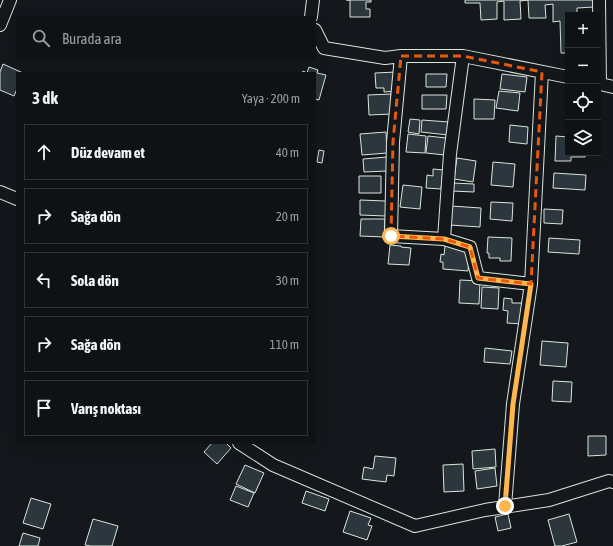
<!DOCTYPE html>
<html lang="tr">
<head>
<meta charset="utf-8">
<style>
  body { margin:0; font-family:"Asap Condensed",sans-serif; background:#181b1e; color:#f1f3f6 }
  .controls { position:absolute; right:12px; top:12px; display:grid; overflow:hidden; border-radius:0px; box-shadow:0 4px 16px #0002 }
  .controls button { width:36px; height:36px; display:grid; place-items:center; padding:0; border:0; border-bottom:1px solid #2f3234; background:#0f1215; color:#f1f3f6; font:20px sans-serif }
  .stop { position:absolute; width:12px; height:12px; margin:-9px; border:3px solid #ffb74d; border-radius:50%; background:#fff }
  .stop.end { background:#ffb74d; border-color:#fff; box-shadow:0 1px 4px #0008 }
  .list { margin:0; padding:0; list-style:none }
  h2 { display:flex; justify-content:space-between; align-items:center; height:52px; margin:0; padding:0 16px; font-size:17px }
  h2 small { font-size:13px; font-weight:400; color:#9b9ea0 }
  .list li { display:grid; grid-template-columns:26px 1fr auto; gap:12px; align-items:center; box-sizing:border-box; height:56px; margin:0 8px 8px; padding:0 8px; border:1px solid #2f3234; border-radius:0px }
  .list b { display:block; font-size:15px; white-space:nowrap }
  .list em { font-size:13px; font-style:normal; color:#9b9ea0 }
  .icon { flex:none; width:22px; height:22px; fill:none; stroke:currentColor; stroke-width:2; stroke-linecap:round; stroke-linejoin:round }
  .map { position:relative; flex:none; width:613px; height:546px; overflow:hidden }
  .search { position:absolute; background:#0f1215; box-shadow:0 4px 16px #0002; left:16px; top:16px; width:300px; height:44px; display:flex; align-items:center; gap:10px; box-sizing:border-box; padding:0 14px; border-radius:0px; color:#9b9ea0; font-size:15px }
  .panel { position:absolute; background:#0f1215; box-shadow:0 4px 16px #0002; left:16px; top:72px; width:300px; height:372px; border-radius:0px }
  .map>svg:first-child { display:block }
  .building { fill:#2c363c; stroke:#d8e6dc }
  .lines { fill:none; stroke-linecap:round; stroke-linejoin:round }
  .street-casing { stroke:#d8e6dc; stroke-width:14 }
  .street { stroke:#14181c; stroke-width:12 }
  .route { stroke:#ffb74d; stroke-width:5 }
  .marked { fill:none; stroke:#e8590c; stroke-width:3; stroke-dasharray:8 5; stroke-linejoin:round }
</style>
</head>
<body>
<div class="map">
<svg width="613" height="546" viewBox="0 0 613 546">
  <rect width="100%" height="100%" fill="#14181c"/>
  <path class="building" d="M346,0h25v2h-5v7h4v8h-20v-17z
    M465,0h129v7l-17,1v7h-9v38h-7l-1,-32 -7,1v-18l-8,1 1,13h-17l-1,-18 -8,1 1,18 -17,1v-19l-7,1v17l-16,1 -1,-17h-15z
    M3,64l20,9h-6v16l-3,7 -14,-6v-18z
    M309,67l9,3 -1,3 9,2 -7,25 -4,-1v-26h-13l1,-2 4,2z
    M396,72l1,19 -13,1v-4h-8l-1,-15z
    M426,74h21l-1,13h-20z
    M502,74l25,3 -2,15 -25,-3z
    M499,91l21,2 -2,18 -22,-3z
    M391,94l1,20 -23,1 -1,-20z
    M422,95h25l-1,14h-24z
    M474,99l21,1 -1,19h-20z
    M410,119l10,1 -1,14 -11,-2z
    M422,120l27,2 -1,13 -27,-3z
    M510,125l18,2 -1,17 -18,-2z
    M386,132l1,21 -25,2 -2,-21z
    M408,134l18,2 -1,17 -19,-1z
    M428,136l18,2 -1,17 -19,-2z
    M556,136l12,1v16h18l-1,4h-14v4h-16z
    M319,150l5,1 -2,12 -5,-1z
    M387,157l1,14 -24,1 -1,-13z
    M457,158l19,3 -3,21 -19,-3z
    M493,162l22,2 -2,23 -22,-2z
    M433,169l10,1 -2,19 -15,-1 1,-13 6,1z
    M554,173l32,2 -1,15 -32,-2z
    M359,176h22v17h-22z
    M453,183l21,1v8l-22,-1z
    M403,185l19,2 -2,22 -20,-2z
    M360,200l26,1v15l-26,-1z
    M491,202l22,1 -1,18 -22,-2z
    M451,206l30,2 -1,19 -30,-2z
    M544,209l19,1 -1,14 -18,-1z
    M361,219h24l-1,18 -24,-1z
    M488,237l24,1 -1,23h-11v-3h-11v-5h-2z
    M549,238l31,2 -1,14 -31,-2z
    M390,245l11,1v1l10,1 -2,17 -21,-1z
    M445,246l22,2 -1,7 3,1 -1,15 -25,-2v-7h-3l1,-8 3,1z
    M460,280l20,1 -1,23 -20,-1z
    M482,287l17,1 -1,21 -17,-1z
    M504,298l8,1v4h12l-1,21 -16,-1 1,-12 -5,-1z
    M542,341l26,2 -2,24 -26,-2z
    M485,348l27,3 -2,13 -26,-2z
    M553,381l19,1 -1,20 -19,-1z
    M588,436h18v19l-18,1z
    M212,443h14l5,5 -14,16 -13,-12z
    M495,449l1,18 -23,2 -1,-18z
    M375,456l21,2 -2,18 -7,-1 -1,7 -24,-3 2,-12 9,2z
    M463,464l1,27 -20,1 -1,-27z
    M245,465l19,8 -9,20 -19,-9z
    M495,468l2,18 -20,3 -2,-18z
    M236,486l18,7 -6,14 -18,-7z
    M306,491l23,8 -4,12 -23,-8z
    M31,498l20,6 -8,25 -20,-6z
    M350,511l21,7 -3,7 4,1 -5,14 -24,-8z
    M508,514l3,14 -13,3 -3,-14z
    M569,514l8,28 -15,4h-7l-7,-26z
    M93,519l25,7 -6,20h-21l-6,-1z
    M23,533l17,5 -2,8h-19z"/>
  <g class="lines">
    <defs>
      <path id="street" d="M311,17l2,-17
        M0,25l10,-25
        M315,30l9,18 61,10 16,-2h62l105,21
        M401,56l-8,86 -2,94 53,3 6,-85 13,-98
        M598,84h2l-1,-84
        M600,84l13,3
        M0,192l17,7
        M444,239l26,8 8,31 53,6
        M239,443l34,22 142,61 70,-16 64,-10 60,-19 4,1
        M505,506l8,-102 18,-120 11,-212"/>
    </defs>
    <use href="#street" class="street-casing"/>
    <use href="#street" class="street"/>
  </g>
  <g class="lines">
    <path class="route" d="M391,236l53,3 26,8 8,31 53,6 -18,120 -8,102"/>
  </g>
  <path class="marked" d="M401,56h62l79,16 -11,212 -53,-6 -8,-31 -26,-8 -53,-3 2,-94z"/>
</svg>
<div class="controls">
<button>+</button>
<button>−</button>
<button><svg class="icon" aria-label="locate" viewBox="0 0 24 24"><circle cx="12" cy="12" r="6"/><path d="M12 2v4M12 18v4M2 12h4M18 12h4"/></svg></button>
<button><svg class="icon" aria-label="layers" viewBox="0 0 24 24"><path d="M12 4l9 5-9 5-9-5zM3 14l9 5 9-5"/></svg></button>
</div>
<div class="stop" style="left:391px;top:236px"></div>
<div class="stop end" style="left:505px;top:506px"></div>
<div class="search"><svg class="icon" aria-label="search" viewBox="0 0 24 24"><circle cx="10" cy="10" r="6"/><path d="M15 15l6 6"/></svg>Burada ara</div>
<section class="panel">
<h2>3 dk<small>Yaya · 200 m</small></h2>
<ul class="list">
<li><svg class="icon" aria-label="ahead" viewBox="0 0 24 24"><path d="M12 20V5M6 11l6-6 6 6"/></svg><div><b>Düz devam et</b></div><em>40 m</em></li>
<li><svg class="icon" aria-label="right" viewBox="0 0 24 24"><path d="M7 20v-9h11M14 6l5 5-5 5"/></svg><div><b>Sağa dön</b></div><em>20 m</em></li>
<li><svg class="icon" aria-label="left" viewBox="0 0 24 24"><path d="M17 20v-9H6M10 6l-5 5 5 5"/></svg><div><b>Sola dön</b></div><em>30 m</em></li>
<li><svg class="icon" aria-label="right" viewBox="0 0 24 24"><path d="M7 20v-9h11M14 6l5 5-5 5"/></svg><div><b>Sağa dön</b></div><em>110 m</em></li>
<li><svg class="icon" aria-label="arrive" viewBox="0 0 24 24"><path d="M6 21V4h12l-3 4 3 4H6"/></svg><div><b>Varış noktası</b></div></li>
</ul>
</section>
</div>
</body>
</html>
